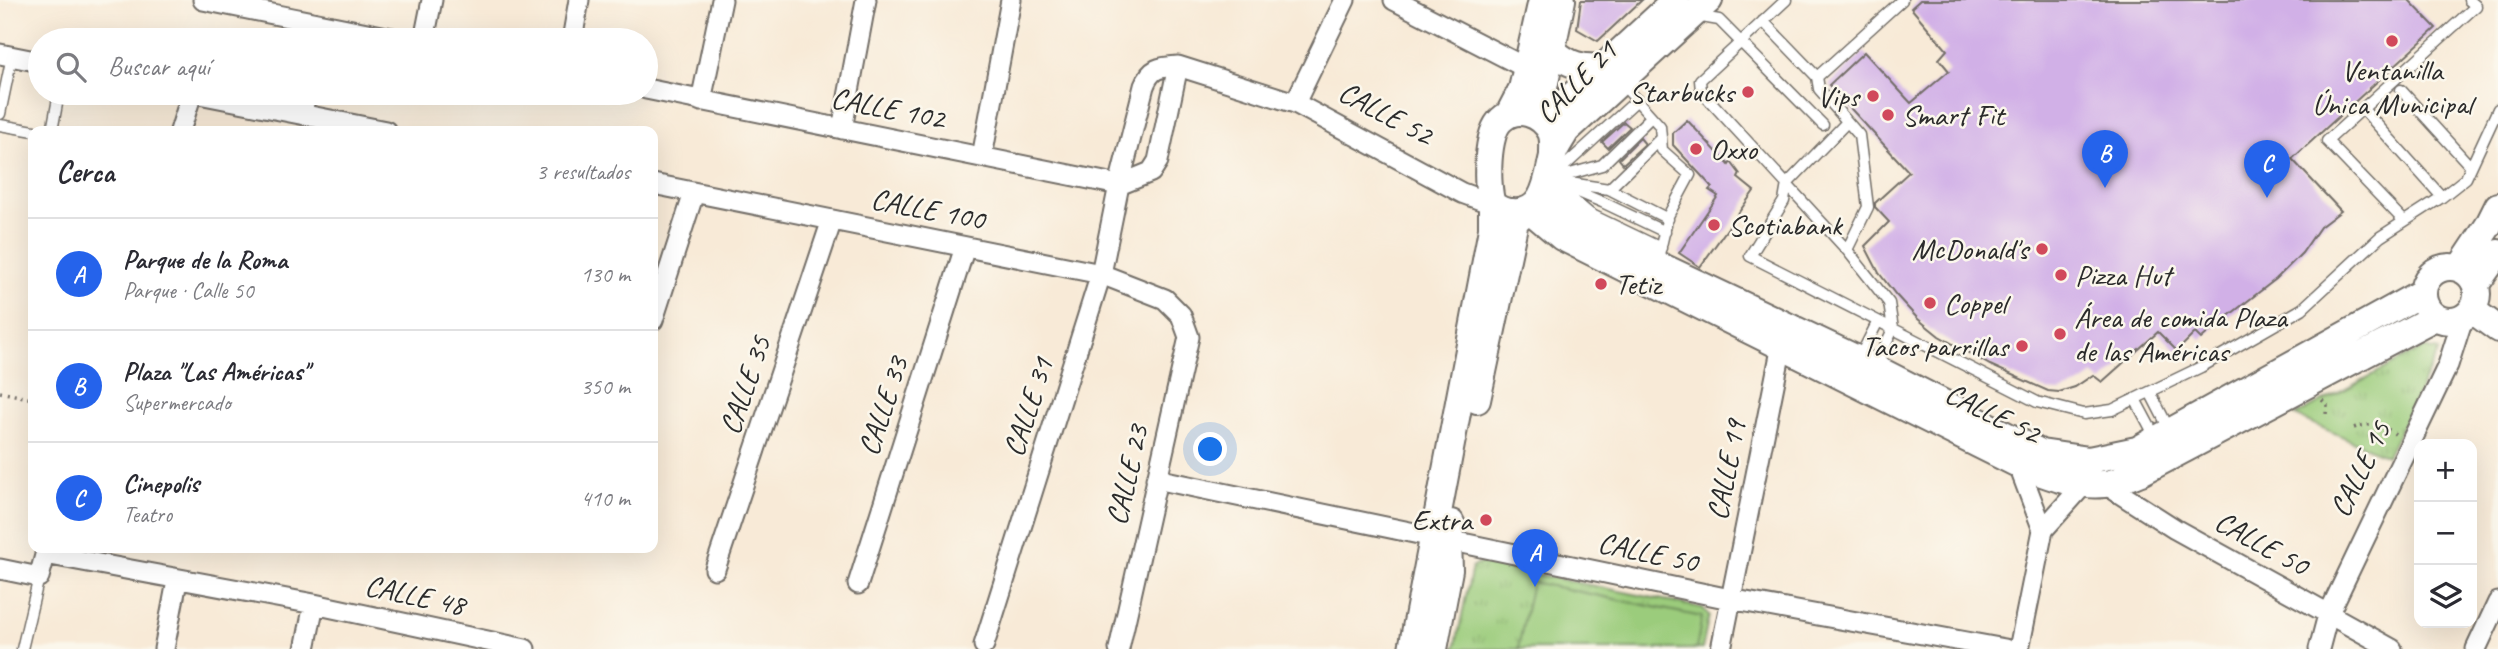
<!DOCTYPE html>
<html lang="es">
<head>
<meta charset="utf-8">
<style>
  body { margin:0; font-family:Caveat,sans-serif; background:#f7f7f7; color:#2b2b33 }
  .controls { position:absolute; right:21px; bottom:21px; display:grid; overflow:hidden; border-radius:14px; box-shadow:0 7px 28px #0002 }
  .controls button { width:63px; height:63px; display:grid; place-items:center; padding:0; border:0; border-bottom:2px solid #e1e1e2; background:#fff; color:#2b2b33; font:35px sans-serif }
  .you { position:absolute; left:1211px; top:450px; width:24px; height:24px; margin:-18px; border:5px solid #fff; border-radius:50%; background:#1a73e8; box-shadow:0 0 0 10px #1a73e833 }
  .badge { display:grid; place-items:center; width:46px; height:46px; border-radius:50%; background:#2563eb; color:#fff; font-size:23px; font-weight:700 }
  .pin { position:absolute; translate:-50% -58px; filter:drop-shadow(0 2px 4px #0008) }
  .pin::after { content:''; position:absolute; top:37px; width:24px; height:21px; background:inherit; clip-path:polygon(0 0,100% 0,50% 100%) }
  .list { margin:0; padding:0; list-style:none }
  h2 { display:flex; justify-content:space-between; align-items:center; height:91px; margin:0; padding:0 28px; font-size:30px }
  h2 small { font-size:23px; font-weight:400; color:#7c7c81 }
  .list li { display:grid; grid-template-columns:46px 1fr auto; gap:21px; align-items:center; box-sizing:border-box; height:112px; padding:0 28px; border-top:2px solid #e1e1e2 }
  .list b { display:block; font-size:26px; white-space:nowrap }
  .list p { margin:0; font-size:23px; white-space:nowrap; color:#7c7c81 }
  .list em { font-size:23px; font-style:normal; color:#7c7c81 }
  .icon { flex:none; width:38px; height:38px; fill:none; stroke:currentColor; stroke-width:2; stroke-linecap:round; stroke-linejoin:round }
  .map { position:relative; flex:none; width:2498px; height:649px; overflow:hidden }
  .search { position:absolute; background:#fff; box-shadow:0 7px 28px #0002; left:28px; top:28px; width:630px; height:77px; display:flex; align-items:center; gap:18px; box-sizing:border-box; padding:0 24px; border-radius:38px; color:#7c7c81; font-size:26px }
  .panel { position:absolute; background:#fff; box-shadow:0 7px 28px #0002; left:28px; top:126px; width:630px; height:427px; border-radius:14px }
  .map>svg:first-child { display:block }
  .grass { fill:url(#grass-tufts); stroke:#637c53; stroke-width:2 }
  .garden { fill:#9bcc7b; stroke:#637c53; stroke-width:2 }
  .building { fill:#d1b0e7 }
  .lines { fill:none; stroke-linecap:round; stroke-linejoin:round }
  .lane-casing { stroke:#736e67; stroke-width:13 }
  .street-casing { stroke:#736e67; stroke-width:23 }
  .secondary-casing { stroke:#736e67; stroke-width:30 }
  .path { stroke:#736e67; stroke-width:3.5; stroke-dasharray:2 5; stroke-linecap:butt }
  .lane { stroke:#fff; stroke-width:10 }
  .street { stroke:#fff; stroke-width:19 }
  .secondary { stroke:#fff; stroke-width:26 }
  .poi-dot { fill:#d1495b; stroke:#fbf7ec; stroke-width:2.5 }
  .labels { text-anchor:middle; stroke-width:5; stroke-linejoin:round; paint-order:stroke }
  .poi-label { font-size:30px; fill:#2b2b2b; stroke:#fbf7ec; text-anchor:start }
  .street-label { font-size:30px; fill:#2b2b2b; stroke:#fbf7ec }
</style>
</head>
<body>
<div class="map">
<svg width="2498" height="649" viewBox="0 0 2498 649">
  <defs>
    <pattern id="grass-tufts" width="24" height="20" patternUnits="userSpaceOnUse" patternTransform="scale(1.75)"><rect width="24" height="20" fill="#9bcc7b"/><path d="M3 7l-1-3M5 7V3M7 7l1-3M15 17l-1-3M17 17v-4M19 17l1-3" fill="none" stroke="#86af6a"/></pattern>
  </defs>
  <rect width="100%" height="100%" fill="#fbf7ec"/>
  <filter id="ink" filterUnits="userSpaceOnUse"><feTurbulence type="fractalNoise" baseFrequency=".0143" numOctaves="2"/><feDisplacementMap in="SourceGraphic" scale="14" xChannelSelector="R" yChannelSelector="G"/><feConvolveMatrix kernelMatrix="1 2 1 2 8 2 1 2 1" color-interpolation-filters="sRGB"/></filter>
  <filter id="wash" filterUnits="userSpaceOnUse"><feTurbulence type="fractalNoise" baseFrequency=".00686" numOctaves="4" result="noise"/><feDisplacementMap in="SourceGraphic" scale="28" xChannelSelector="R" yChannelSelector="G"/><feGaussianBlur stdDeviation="1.57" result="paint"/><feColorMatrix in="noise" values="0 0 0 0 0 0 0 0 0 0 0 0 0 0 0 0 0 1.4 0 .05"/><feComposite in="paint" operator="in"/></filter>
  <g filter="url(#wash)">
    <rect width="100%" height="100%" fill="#f8ead7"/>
    <path class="grass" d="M2423,348l16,3 -52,105 -92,-40z
      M1481,563l222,45 6,8 -7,33h-247l17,-82z"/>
    <path class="garden" d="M1532,582l170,35 -6,32h-178z"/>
    <g id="blocks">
      <path class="building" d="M1581,0h61l-44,41 -21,-12z
        M1920,0h489l27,28 -144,131 49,52 -21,16 -18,26 -26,26 -58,45 -17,15 -6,-6 -18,18 -19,-19 -56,50 -9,-7 -18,12 -16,5 -11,-1 -58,-26 -51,-29 -21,-17 -22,-24 -17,-22 -14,-27 24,-24 -14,-15v-4l34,-31 -80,-87 35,-33 47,51 38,-32 -10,-12 8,-9 -36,-42z
        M1687,120l42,45 2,-3 9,12 -2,4 16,13 -54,76 -21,-14 39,-57 -9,-6 3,-3 -39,-42v-12z
        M1624,122l6,5 -22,21 -6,-6z
        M1640,138l5,6 -22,20 -4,-5z"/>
    </g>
  </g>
  <g filter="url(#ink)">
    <use href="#blocks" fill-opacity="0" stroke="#736e67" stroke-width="2"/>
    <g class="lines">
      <defs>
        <path id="lane" d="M1786,0l-86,80 1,11 146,159 42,53 4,26 -15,32 1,5
          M1696,16l23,4 104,105
          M1763,21l54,56 2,12 40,46 9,72 -21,43
          M1817,77l85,-77
          M1622,84l38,42 2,24 28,25 -22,41 -11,47
          M2401,90l70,77
          M2363,109l79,88
          M0,114l12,-58
          M1847,122l-60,62 -3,17 -34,55 287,146 47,12 28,-4 89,-43 101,-58 78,-72 62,-40 24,-19 32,-69
          M0,125l34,6
          M52,131l7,-38
          M1661,138l-52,51 59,30
          M1557,173l80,-73
          M1552,179l50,-14 49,-48
          M1552,182l38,32 71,34
          M1563,182l46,7
          M1559,184l43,18 63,30
          M2404,221l-77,-80 149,-135 -7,-6
          M1856,356l7,-5 15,-30
          M2150,392l16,31 7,2
          M2135,399l16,30 -3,11
          M22,649l17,-72"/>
        <path id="street" d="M203,0l199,40
          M1394,0l134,69
          M424,40l8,-40
          M572,40l7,-40
          M0,54l40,8
          M646,89l473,96 32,-13 7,-11 20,-95
          M194,93l192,38
          M701,101l21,-101
          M1295,103l50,-103
          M302,114l4,-21
          M842,129l24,-129
          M180,131l12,-38
          M982,157l29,-157
          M653,184l448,90 64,25 16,16 8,22 -70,312
          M653,320l41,-127
          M2018,464l25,66
          M1156,479l574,120 275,50
          M2105,484l70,45 217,120
          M45,554l269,50 211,45
          M0,569l39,8 8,-29
          M715,569l117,-349
          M858,584l107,-337
          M984,645l117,-371 18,-89 25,-99c7,-18 15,-19 34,-20l117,37 167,90 30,11
          M164,649l13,-68
          M305,649l9,-45
          M1721,649l61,-304
          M2019,649l24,-119 42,-47
          M2319,649l9,-34 120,-250 15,-47
          M2476,649l22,-47"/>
        <path id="secondary" d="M1552,50c16,15 30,19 52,17
          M1509,114l13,-25 20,-89
          M1532,114l10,-17 20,-97
          M1544,122l132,-122
          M1553,154c0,-8 1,-15 -2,-22 -9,-18 -34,-28 -50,-12 -15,13 -15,66 -9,84 6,5 12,8 20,8 33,3 35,-32 41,-56 2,-9 9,-17 13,-25l143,-131
          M1546,188l4,12 32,29 271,128 188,96 48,7 48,-10 9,-5 277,-153
          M1530,210l32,27 456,227c27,10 56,23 86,20 12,-1 26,-8 37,-12l294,-155
          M2423 294a27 27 0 1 1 54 0a27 27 0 1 1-54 0Z
          M2460,268l28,-42 10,-20
          M2476,284l22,-31
          M2472,310l26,19
          M1477,400l38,-179 9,-8
          M1412,649l80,-420v-25
          M1434,649l15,-79 -1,-30 3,-17"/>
      </defs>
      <use href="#lane" class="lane-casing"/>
      <use href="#street" class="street-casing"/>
      <use href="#secondary" class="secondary-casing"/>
      <path class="path" d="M0,392l33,7
        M2322,400l5,5 -1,9
        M2354,428c16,-6 28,-4 41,6"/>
      <use href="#lane" class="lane"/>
      <use href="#street" class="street"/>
      <use href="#secondary" class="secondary"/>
    </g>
  </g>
  <g class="poi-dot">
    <circle cx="2392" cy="41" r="7"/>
    <circle cx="1748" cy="92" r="7"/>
    <circle cx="1873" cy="96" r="7"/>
    <circle cx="1888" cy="115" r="7"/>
    <circle cx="1696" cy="149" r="7"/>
    <circle cx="1714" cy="225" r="7"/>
    <circle cx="2042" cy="249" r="7"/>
    <circle cx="2061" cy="275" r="7"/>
    <circle cx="1601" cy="284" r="7"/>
    <circle cx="1930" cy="303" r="7"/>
    <circle cx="2060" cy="334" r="7"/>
    <circle cx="2022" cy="346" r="7"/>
    <circle cx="1486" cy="520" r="7"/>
  </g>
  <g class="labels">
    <g class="poi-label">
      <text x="2392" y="80" text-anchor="middle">Ventanilla<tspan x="2392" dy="34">Única Municipal</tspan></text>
      <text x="1734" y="102" text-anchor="end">Starbucks</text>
      <text x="1859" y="106" text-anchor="end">Vips</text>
      <text x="1902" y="125">Smart Fit</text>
      <text x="1710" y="159">Oxxo</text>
      <text x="1728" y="235">Scotiabank</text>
      <text x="2028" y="259" text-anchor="end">McDonald's</text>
      <text x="2075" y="285">Pizza Hut</text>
      <text x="1615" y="294">Tetiz</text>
      <text x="1944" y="313">Coppel</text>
      <text x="2074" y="327">Área de comida Plaza<tspan x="2074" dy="34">de las Américas</tspan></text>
      <text x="2008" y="356" text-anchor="end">Tacos parrillas</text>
      <text x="1472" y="530" text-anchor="end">Extra</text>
    </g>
    <g class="street-label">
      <text transform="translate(1576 82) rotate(-46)" y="10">CALLE 21</text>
      <text transform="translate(888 108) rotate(11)" y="10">CALLE 102</text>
      <text transform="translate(1386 113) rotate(28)" y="10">CALLE 52</text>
      <text transform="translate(928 209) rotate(11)" y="10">CALLE 100</text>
      <text transform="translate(745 385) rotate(-71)" y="10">CALLE 35</text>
      <text transform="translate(883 406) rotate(-72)" y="10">CALLE 33</text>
      <text transform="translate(1028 407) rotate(-72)" y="10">CALLE 31</text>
      <text transform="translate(1993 413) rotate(26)" y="10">CALLE 52</text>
      <text transform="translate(2360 469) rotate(-64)" y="10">CALLE 15</text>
      <text transform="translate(1726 470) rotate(-79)" y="10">CALLE 19</text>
      <text transform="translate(1127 475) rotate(-77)" y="10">CALLE 23</text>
      <text transform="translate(2262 543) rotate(29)" y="10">CALLE 50</text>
      <text transform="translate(1648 552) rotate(12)" y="10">CALLE 50</text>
      <text transform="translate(415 595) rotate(12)" y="10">CALLE 48</text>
    </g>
  </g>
</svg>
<div class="controls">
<button>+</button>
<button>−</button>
<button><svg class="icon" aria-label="layers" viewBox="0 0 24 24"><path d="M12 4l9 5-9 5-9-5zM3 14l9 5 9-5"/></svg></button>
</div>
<div class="you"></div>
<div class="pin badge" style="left:1535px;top:587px">A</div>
<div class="pin badge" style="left:2105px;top:188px">B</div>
<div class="pin badge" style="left:2267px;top:198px">C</div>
<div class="search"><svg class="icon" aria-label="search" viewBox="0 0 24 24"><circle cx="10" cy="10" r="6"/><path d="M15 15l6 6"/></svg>Buscar aquí</div>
<section class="panel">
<h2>Cerca<small>3 resultados</small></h2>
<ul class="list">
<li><span class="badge">A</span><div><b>Parque de la Roma</b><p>Parque · Calle 50</p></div><em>130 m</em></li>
<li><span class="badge">B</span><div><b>Plaza &quot;Las Américas&quot;</b><p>Supermercado</p></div><em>350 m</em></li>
<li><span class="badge">C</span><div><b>Cinepolis</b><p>Teatro</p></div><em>410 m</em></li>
</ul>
</section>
</div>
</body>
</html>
